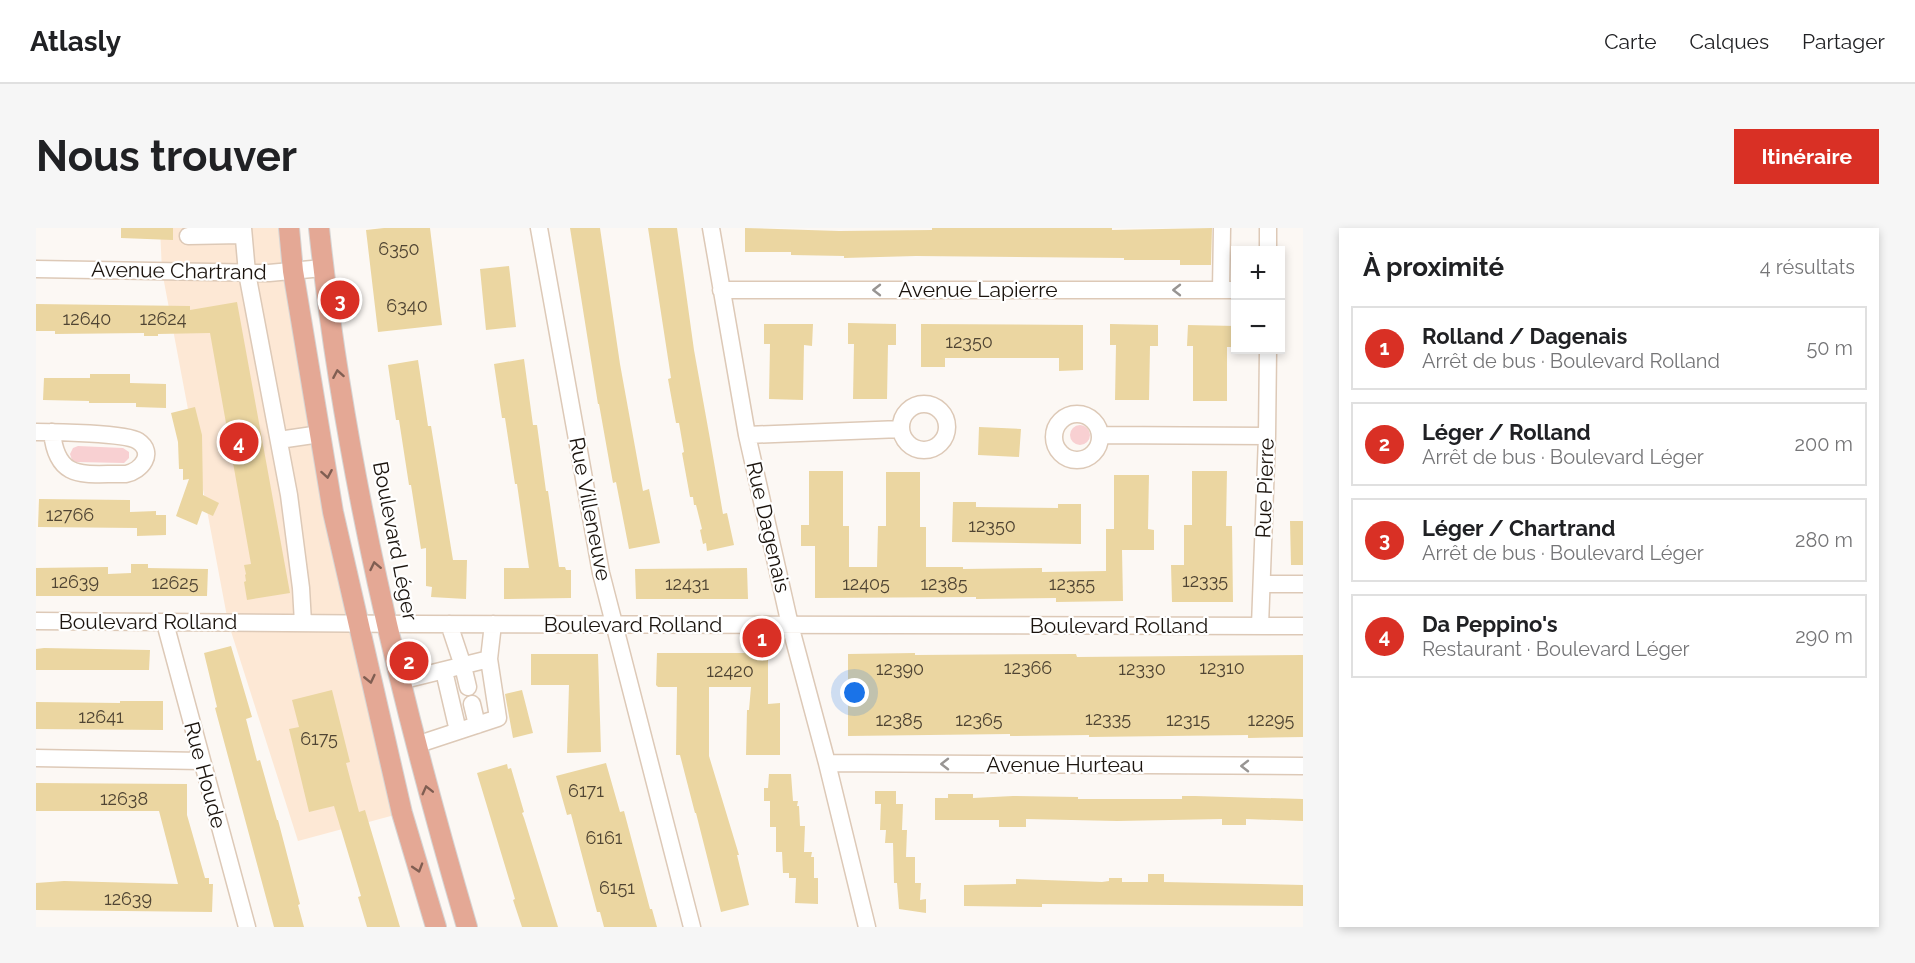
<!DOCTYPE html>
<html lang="fr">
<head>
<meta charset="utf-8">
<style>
  body { margin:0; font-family:Raleway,sans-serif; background:#f6f6f6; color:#202124 }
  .controls { position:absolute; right:18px; top:18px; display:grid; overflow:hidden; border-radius:0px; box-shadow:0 3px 9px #0003 }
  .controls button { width:54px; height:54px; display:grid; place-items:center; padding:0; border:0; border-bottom:2px solid #e0e0e0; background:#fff; color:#202124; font:30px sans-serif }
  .you { position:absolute; left:819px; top:465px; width:21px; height:21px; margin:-15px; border:4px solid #fff; border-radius:50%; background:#1a73e8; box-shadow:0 0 0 9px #1a73e833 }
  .badge { display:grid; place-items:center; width:39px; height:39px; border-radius:50%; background:#d93025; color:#fff; font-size:20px; font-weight:700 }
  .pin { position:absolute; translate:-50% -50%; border:3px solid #fff; box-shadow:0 2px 6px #0006 }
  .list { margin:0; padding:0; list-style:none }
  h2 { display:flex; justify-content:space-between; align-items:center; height:78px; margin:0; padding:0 24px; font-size:26px }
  h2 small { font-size:20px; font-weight:400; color:#757577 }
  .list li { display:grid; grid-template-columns:39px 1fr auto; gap:18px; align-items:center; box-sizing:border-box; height:84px; margin:0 12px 12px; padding:0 12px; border:2px solid #e0e0e0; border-radius:0px }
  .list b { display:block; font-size:22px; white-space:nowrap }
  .list p { margin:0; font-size:20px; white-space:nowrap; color:#757577 }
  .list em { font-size:20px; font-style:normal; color:#757577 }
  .map { position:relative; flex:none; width:1267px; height:699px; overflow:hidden; border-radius:0px }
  header { display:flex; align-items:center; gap:36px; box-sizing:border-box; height:84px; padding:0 30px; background:#fff; border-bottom:2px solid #e0e0e0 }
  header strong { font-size:28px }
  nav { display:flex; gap:33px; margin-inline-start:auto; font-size:21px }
  .intro { display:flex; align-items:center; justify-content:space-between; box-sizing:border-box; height:144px; padding:0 36px }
  h1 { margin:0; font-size:42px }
  .button { padding:15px 27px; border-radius:0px; background:#d93025; color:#fff; font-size:21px; font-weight:700 }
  main { display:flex; gap:36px; padding:0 36px }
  aside { flex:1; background:#fff; border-radius:0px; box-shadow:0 3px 9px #0003 }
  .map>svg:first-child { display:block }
  .built { fill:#fde8d5 }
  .green { fill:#f8d0d2 }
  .building { fill:#ebd6a1 }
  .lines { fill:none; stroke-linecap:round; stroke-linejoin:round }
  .minor-casing { stroke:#ddc9b7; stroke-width:19 }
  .major-casing { stroke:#d6d5d4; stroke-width:22 }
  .minor { stroke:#fff; stroke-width:16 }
  .major { stroke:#e4a895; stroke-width:20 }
  .oneway { stroke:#989593 }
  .oneway2 { stroke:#805e52 }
  .labels { text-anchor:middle; stroke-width:4.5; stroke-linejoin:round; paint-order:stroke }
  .number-label { font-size:18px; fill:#4f4433 }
  .street-label { font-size:21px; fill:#1b140e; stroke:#fff }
</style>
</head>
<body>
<header>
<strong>Atlasly</strong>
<nav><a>Carte</a><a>Calques</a><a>Partager</a></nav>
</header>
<div class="intro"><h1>Nous trouver</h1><a class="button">Itinéraire</a></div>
<main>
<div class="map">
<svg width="1267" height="699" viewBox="0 0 1267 699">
  <rect width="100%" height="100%" fill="#fcf8f4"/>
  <path class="built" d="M124,0h129l4,43 109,542 -104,28 -70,-219 -66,-351z"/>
  <path class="green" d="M1034 207a10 10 0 1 1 20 0a10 10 0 1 1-20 0Z
    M42,218l45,2 6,4v6l-5,5 -48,-1 -4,-2 -2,-6 3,-6z"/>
  <path class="building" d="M85,0h52v12l-52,-2z
    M348,0h46l12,97 -64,7 -12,-102z
    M534,0h30l20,136 23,127 6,-2 11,54 -31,6 -13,-67 -3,1 -14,-79h-1z
    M612,0h29l17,122 16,89 13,75 4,-1 7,32 -27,6 -1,-8 -3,1 -3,-14 2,-1 -6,-24h-2l-1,-8h-3l-8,-44 2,-1 -5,-29h-3l-8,-44 3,-1z
    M709,0l94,3 93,-1v-2h180v2l100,-2 -1,37h-31v-5h-56v-2l-208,-2 -72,2v-2l-53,-1v-3h-46z
    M473,38l7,61 -30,3 -6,-61z
    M201,74l53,291 -43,7 -3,-18 2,-1 -1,-6 1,-1 -2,-9 7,-1 -41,-231 -52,1v2h-14v-3l-89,1v-3h-19v-27l154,2v4z
    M812,95l48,1v21h-8l-1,54h-34l1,-55h-6z
    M728,96h49l-1,22 -8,-1 -1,55 -34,-1 1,-55h-6z
    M885,96l162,1v45l-24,1v-13h-114v9h-24z
    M1074,96l48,1v21h-8l-1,54h-34l1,-55h-6z
    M1152,97l48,1v21h-9v54h-34v-55h-6z
    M488,131l9,66h4l9,66h2l11,76h6l1,3h5v28l-67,1v-31h25l-12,-84h-2l-10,-66h-3l-8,-54z
    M382,132l10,66h3l22,134h14l-1,39 -35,-2 1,-10 -6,-1v-38l-5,1 -10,-64h-2l-10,-65h-3l-8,-55z
    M54,146h40v9l36,1v24l-30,-1v-4h-47v-2l-46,-1 1,-22h46z
    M159,179l7,28 1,60 16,8 -6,13 -11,-5 -5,14 -21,-9 13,-37 -6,1v-11h-4l-1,-27 -7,-29z
    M943,199l42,2 -2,28 -41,-2z
    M773,243h34v55h6v41h28l1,-41h8v-54h34v55h6v40h37v2l79,-1v4l64,-1v-42h8v-54h35l-1,54 6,1v20h-32l1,51 -67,1v-4l-80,1v-2l-161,1v-52h-14v-21h8z
    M1156,243h35l-1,55h6l1,76h-61l-1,-37h13v-40h8z
    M3,271l91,1v12l26,-1v4h10v20l-29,1v-8l-99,-1z
    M917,274h23v5l82,1v-4h23v40l-129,-2z
    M1254,293h13v44h-12z
    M95,336h17v4l60,1 -1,27h-171v-28l72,-1v7l23,-1z
    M711,340l1,31h-112l-1,-30z
    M195,418l21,71 -6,2 11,42 3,-1 17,60h1l22,84 -2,1 6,22h-30l-59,-219 2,-1 -13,-54z
    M8,420l106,2 -1,20h-113v-21z
    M621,425h111v51l12,-1v52h-34l1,-45h2l2,-23h-42v69l30,99h-2l12,50 -28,7 -25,-99h-1l-15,-58h-4l1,-68h-19l-2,-2z
    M879,425v2l161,-1 1,3 226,-2v82l-55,1v-3l-159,2v-2l-79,1v-2l-162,2v-82z
    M495,426h67l3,98 -34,1 2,-68h-38z
    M296,462l18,72 -4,1 13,49 6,-2 35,117h-33l-9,-30 3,-1 -27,-90 -25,6 -20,-83 10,-2 -7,-27z
    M486,462l11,43 -20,5 -8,-44z
    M84,473h43v29l-127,-1v-27l84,1z
    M570,535l14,49 4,-1 26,98h2l5,18h-53l-4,-15h-3l-26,-98 -4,1 -11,-39z
    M471,536l1,5 3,-1 13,44 -2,1 2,5 34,109h-36l-9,-27 2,-1 -38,-126z
    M733,546h22l2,27h5l-1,5h2l1,20h5l-1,26h8l-1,5h3v21h4v26l-23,-1 1,-25h-7v-5h-6l-1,-21h-6v-25h-6v-26h-6v-13h4z
    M0,555l151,1v31l18,63h4v6h4l-1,28 -176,-2v-27l28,-2 114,3 -19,-73h-123z
    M839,563h21v13h7l-1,26h5l-1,27h9v26h6l-1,17 6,-1v14l-27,-4 -2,-26h-3l-1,-40h-8l1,-13h-6l1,-26h-6z
    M912,566h25v4l40,-2 65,1v2h104v-3h13l108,3v22l-57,-2v6h-24v-6l-105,2 -91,-2v8h-27v-7h-64v-22h13z
    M1112,646h16v8l139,3v21l-261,-2v3l-78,-1v-21l52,-1v-5l86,3 7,-1v-3h13v4h26z"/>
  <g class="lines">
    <defs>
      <path id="minor" d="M207,0l4,45 42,222 12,93 2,35
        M503,0l62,345 91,354
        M675,0l36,207 43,190 37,138 40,164
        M1232,0v22
        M152,8l54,-1
        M0,41l233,4 54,-5
        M685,62h515
        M1185,62l1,-62
        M865 199a23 23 0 1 1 46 0a23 23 0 1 1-46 0Z
        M1018 209a23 23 0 1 1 46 0a23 23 0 1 1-46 0Z
        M0,204c19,0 90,1 102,9 18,12 3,30 -12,33 -40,-1 -69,9 -74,-42
        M711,207l154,-6
        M1064,207l167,1
        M243,212l41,-6
        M1226,356h41
        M0,393l377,3 890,2
        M129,395l82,304
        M413,396l14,42 5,21
        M1224,398l7,-190 1,-86
        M453,431l4,-35
        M408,443l14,60
        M364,453l89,-22 9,59 -82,27
        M436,476l5,21
        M0,530l165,3
        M791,535l476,3"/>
      <path id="major" d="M253,0l4,43 40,241 69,301 34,114
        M283,0c25,237 81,471 148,699"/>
    </defs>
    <use href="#minor" class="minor-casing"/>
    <use href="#major" class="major-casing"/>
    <use href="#minor" class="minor"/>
    <use href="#major" class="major"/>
  </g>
  <defs><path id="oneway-chevron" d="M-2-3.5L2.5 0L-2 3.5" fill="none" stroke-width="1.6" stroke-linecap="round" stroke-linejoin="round" transform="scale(1.5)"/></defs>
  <g class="oneway">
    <use href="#oneway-chevron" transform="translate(841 62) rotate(-180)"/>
    <use href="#oneway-chevron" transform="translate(1141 62) rotate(180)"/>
    <use href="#oneway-chevron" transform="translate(909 536) rotate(-180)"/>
    <use href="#oneway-chevron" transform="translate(1209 538) rotate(-180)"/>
  </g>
  <g class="oneway2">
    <use href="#oneway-chevron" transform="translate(302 146) rotate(-100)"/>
    <use href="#oneway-chevron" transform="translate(291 246) rotate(80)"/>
    <use href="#oneway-chevron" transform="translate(339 338) rotate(-102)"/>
    <use href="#oneway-chevron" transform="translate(334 451) rotate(77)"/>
    <use href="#oneway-chevron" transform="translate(391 562) rotate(-104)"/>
    <use href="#oneway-chevron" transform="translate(382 640) rotate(73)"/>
  </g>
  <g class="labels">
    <g class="number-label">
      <text x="363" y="27">6350</text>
      <text x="371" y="84">6340</text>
      <text x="51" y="97">12640</text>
      <text x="127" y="97">12624</text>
      <text x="933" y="120">12350</text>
      <text x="34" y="293">12766</text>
      <text x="956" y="304">12350</text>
      <text x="1169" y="359">12335</text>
      <text x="39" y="360">12639</text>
      <text x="139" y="361">12625</text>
      <text x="651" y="362">12431</text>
      <text x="830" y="362">12405</text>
      <text x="908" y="362">12385</text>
      <text x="1036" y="362">12355</text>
      <text x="992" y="446">12366</text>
      <text x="1186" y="446">12310</text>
      <text x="864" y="447">12390</text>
      <text x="1106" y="447">12330</text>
      <text x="694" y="449">12420</text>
      <text x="65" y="495">12641</text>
      <text x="1072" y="497">12335</text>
      <text x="863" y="498">12385</text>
      <text x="943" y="498">12365</text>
      <text x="1152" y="498">12315</text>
      <text x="1235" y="498">12295</text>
      <text x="283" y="517">6175</text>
      <text x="550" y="569">6171</text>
      <text x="88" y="577">12638</text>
      <text x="568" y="616">6161</text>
      <text x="581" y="666">6151</text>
      <text x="92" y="677">12639</text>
    </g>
    <g class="street-label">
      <text transform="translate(143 43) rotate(1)" y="7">Avenue Chartrand</text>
      <text x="942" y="69">Avenue Lapierre</text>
      <text transform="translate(1229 260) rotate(-88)" y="7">Rue Pierre</text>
      <text transform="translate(554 281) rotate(79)" y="7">Rue Villeneuve</text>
      <text transform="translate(732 299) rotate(77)" y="7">Rue Dagenais</text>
      <text transform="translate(359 313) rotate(79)" y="7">Boulevard Léger</text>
      <text x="112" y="401">Boulevard Rolland</text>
      <text x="597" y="404">Boulevard Rolland</text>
      <text x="1083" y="405">Boulevard Rolland</text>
      <text x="1029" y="544">Avenue Hurteau</text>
      <text transform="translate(169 547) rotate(75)" y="7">Rue Houde</text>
    </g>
  </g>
</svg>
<div class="controls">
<button>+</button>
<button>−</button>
</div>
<div class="you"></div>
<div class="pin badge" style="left:726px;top:410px">1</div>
<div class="pin badge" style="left:373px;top:433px">2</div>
<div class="pin badge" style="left:304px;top:72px">3</div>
<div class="pin badge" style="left:203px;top:214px">4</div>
</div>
<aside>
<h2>À proximité<small>4 résultats</small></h2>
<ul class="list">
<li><span class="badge">1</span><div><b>Rolland / Dagenais</b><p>Arrêt de bus · Boulevard Rolland</p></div><em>50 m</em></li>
<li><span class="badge">2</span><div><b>Léger / Rolland</b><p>Arrêt de bus · Boulevard Léger</p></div><em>200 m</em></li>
<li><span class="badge">3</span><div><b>Léger / Chartrand</b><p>Arrêt de bus · Boulevard Léger</p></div><em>280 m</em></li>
<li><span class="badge">4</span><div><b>Da Peppino's</b><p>Restaurant · Boulevard Léger</p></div><em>290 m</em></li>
</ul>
</aside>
</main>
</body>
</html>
